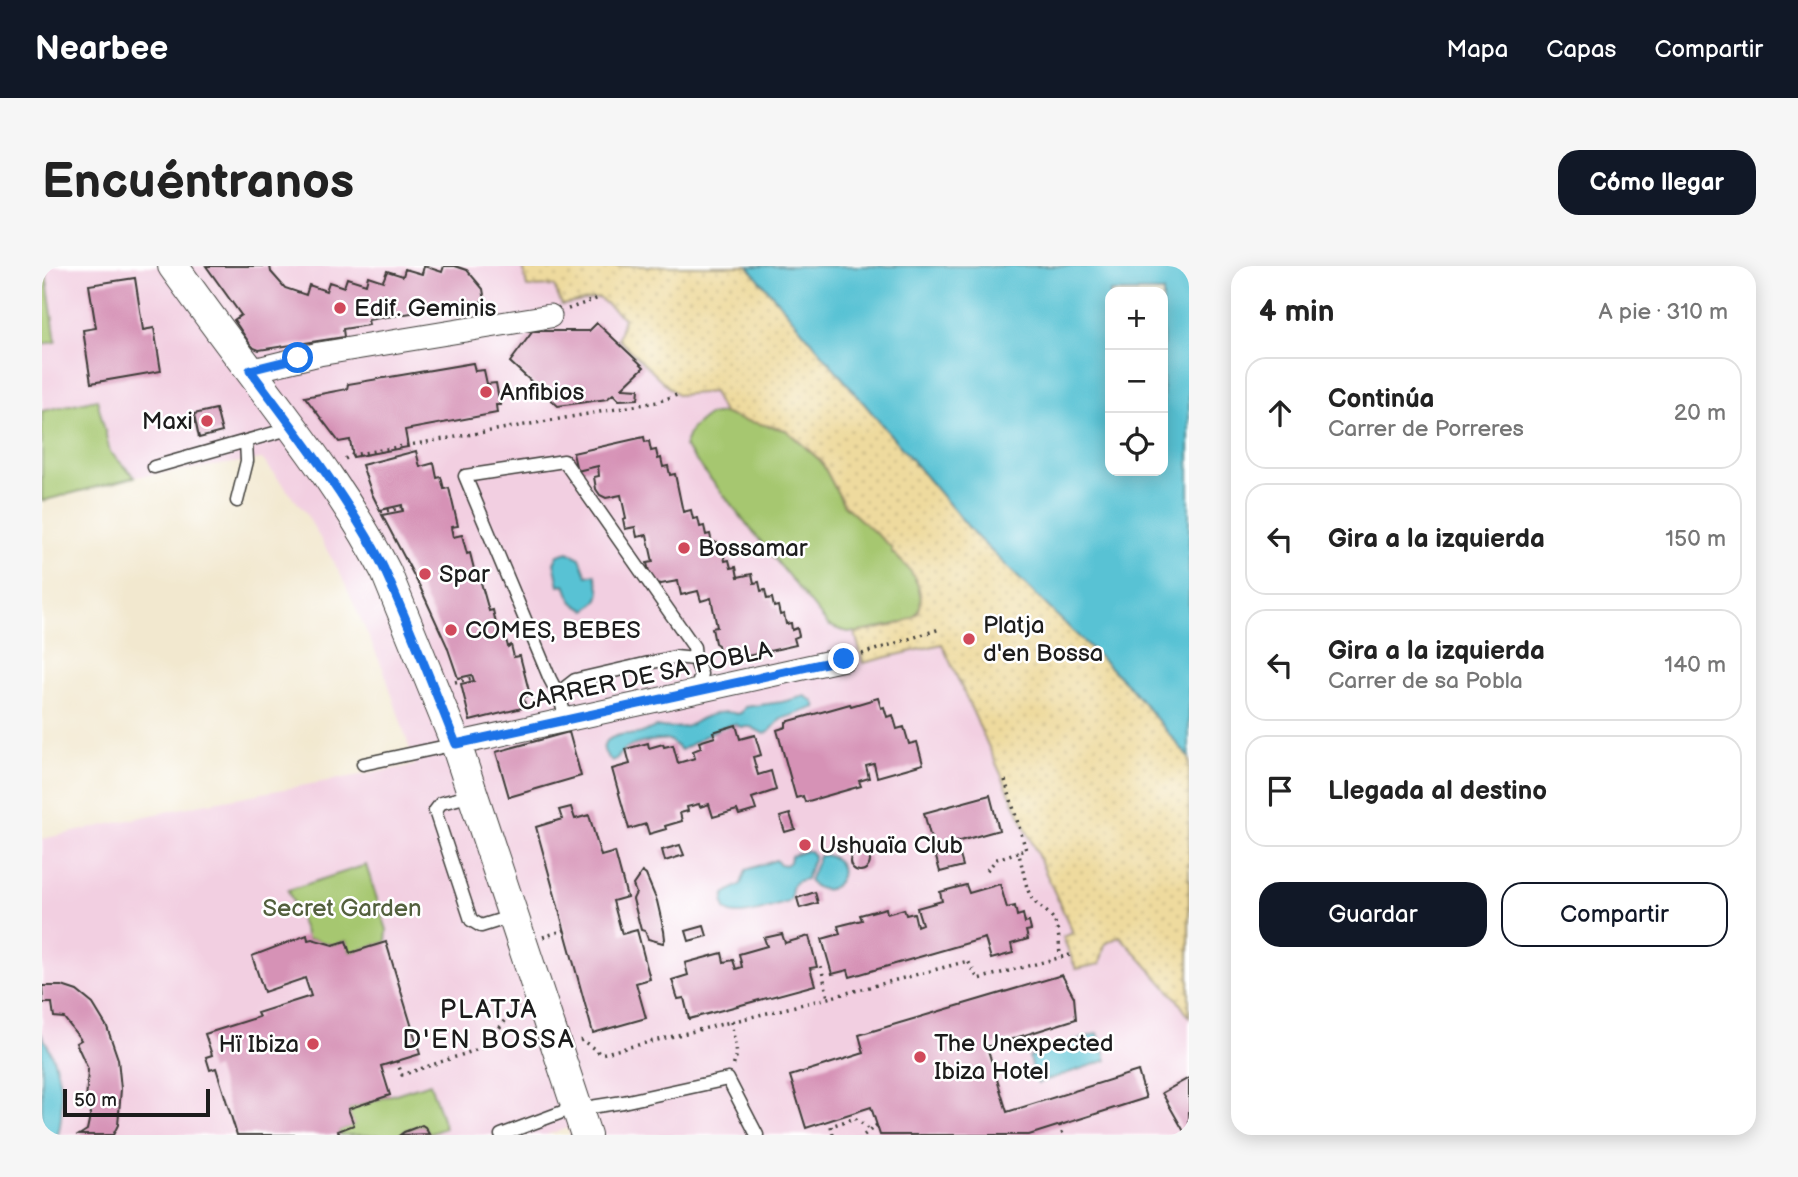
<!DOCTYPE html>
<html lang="es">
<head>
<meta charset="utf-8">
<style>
  body { margin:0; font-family:"Balsamiq Sans",sans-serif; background:#f6f6f6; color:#222 }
  .controls { position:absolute; right:21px; top:21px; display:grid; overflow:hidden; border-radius:14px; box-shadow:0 4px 18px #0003 }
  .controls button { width:63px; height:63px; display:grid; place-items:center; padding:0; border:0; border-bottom:2px solid #e0e0e0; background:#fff; color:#222; font:35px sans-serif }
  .scale { position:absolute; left:21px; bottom:18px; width:147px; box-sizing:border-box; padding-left:7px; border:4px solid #1c1c1c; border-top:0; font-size:19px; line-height:24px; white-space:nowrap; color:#1c1c1c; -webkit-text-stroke:5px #fff; paint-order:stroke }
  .stop { position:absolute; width:21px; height:21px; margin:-16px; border:5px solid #1a73e8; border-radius:50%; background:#fff }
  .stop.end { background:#1a73e8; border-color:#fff; box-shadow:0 2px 7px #0008 }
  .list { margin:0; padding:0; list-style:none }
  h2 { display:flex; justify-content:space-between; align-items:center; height:91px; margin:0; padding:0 28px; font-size:30px }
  h2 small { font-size:23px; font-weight:400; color:#767676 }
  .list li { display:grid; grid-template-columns:46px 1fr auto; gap:21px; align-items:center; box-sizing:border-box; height:112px; margin:0 14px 14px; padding:0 14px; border:2px solid #e0e0e0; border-radius:21px }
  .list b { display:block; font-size:26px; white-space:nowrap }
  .list p { margin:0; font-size:23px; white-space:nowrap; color:#767676 }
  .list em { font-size:23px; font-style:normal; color:#767676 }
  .actions { display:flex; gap:14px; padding:21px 28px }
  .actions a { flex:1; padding:16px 0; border:2px solid #111827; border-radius:21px; text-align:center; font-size:24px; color:#111827 }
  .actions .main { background:#111827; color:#fff }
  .icon { flex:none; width:38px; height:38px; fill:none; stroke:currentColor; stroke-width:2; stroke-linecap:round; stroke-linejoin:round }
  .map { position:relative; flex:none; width:1147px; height:869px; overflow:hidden; border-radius:21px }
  header { display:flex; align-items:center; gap:42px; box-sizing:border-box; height:98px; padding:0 35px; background:#111827; color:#fff }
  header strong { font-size:33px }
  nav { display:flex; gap:38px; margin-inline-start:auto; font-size:24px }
  .intro { display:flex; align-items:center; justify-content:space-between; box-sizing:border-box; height:168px; padding:0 42px }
  h1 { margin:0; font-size:49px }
  .button { padding:18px 32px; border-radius:21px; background:#111827; color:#fff; font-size:24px; font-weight:700 }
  main { display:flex; gap:42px; padding:0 42px }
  aside { flex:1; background:#fff; border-radius:21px; box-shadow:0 4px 18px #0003 }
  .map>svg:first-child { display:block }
  .built { fill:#f2cfe1 }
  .green { fill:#a6c76f; stroke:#617246; stroke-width:2 }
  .sand { fill:url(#sand-dots); stroke:#857b5d; stroke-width:2 }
  .water { fill:#59c2d4; stroke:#3a6f78; stroke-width:2; fill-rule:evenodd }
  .building { fill:#d692b6 }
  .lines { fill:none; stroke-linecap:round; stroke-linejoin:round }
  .service-casing { stroke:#3c3b37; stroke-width:15 }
  .minor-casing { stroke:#3c3b37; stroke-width:25 }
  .tertiary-casing { stroke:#3c3b37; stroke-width:32 }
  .path { stroke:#3c3b37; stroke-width:3.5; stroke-dasharray:2 5; stroke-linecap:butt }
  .service { stroke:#fff; stroke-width:12 }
  .minor { stroke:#fff; stroke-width:23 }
  .tertiary { stroke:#fff; stroke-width:30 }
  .route { stroke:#1a73e8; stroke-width:9 }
  .poi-dot { fill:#d1495b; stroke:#fff; stroke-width:2.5 }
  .labels { text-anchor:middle; stroke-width:5; stroke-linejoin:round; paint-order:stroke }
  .poi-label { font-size:24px; fill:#1c1c1c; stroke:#fff; text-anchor:start }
  .street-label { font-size:24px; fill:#1c1c1c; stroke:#fff }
  .park-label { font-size:24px; fill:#53603d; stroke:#fff }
  .neighbourhood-label { font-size:26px; letter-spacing:2px; fill:#1c1c1c; stroke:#fff }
</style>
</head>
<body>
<header>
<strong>Nearbee</strong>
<nav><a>Mapa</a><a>Capas</a><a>Compartir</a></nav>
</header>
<div class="intro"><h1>Encuéntranos</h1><a class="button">Cómo llegar</a></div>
<main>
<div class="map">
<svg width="1147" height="869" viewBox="0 0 1147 869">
  <defs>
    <pattern id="sand-dots" width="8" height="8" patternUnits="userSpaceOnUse" patternTransform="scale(1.75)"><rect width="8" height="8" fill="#eeda9e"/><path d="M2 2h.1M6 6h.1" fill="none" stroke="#ccba88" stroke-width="1.8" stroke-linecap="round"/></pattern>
  </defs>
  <rect width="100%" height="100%" fill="#fff"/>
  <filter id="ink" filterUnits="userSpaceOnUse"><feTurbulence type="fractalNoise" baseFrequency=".0143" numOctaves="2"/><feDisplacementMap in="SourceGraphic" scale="14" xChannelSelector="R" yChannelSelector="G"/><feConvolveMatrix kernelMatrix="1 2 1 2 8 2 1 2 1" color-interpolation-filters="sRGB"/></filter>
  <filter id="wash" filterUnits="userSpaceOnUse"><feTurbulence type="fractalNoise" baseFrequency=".00686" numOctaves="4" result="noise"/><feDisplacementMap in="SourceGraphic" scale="28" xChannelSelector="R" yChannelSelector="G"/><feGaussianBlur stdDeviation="1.57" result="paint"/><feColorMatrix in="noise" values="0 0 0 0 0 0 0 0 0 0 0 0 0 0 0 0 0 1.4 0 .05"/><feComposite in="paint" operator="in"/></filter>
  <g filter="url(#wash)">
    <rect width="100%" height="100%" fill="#f2e8cf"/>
    <path class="built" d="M3,0h479l-1,1 31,19 9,19 36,-7 114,94 26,27 105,86 49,43 1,76 -31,39 79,-19 131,290 -10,3 13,32 29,-25 15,-8 56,62 13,19v118h-619l-2,-7 -22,7h-504v-296l155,-34 218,-40 -31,-94 -43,-96 -36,-63 -43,-53 -127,18 -25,-25 -13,-53 -55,12v-67l14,-3z"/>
    <path class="green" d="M0,0h3l11,76 -14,2z
      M55,133l13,53 25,25 -93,24v-90z
      M681,147l16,6 47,11 35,31 23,44 49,43 -1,4c6,6 15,13 19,20 7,10 15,31 6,42 -7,9 -25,11 -35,13 -25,6 -30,9 -54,-2l-144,-179 7,-17 17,-14z
      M324,599l21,65 -1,12 -36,11 -4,-12 -13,4 -21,-6 -4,1 -20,-50z
      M388,817l15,45 -16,6 -4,-7 -3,-2 -18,6 -3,4h-61l-2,-4 15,-6 -5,-16z"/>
    <path class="sand" d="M482,0h224l228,270 154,151 59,71v259l-13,-19 -56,-62 -15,8 -5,20 -24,5 -13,-32 10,-4 -131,-289 -79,19 -8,-30c18,-4 43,-6 58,-16 14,-10 6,-33 -2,-45 -5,-7 -13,-14 -19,-20v-4l-48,-43 -23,-44 -35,-31 -47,-11 -16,-6 -10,-21 -36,3 -59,-56 6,-21 -25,-20 -37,7 -8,-19 -27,1 -4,-20z"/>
    <path class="water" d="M706,0h441v492l-59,-71 -154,-151zM1068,26h53v179h-53z
      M526,286l12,6 7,18 8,-2c6,17 9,25 -9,36 -15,-6 -16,-11 -21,-26l-6,1 -5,-22 4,-8z
      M763,430l8,5 3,6 -35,12 -12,13 -5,2 -13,-7h-10l-6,-3 -13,3 -10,5 -31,18 -12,-10c-10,-1 -37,3 -45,10 -5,5 -5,8 -12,11 -18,-16 -4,-24 13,-27 4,0 7,1 11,0 8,0 13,-6 21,-7 9,0 19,2 28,0 7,-2 13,-8 20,-10 10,-4 22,-7 32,-3l4,-1 4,-6 37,-5z
      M764,585h4l4,5 -8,23c-16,3 -14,6 -15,20l-3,3c-15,4 -75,29 -63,-8l16,-10 5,-14 30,-10 3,4 7,1 4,-3 1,-6z
      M783,589c35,8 7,53 -16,26l10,-25z
      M1056,767l9,27 -69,23 -9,-26z
      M0,769c18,29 24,68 16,100h-16z"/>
    <g id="blocks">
      <path class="building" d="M164,0h64l1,6 14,16 21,7 3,-10 17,6 3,-9 15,5 3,-9 19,6 2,-8 15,5 4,-10 16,5 2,-7 17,5 2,-8 18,6 2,-6h11l12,4 16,19 2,12 -117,19 1,5 -26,4 1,8 -85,13 -5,-2 -4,-4 -16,-24 7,-5z
        M93,12l8,52 11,-2 7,43 -70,12 -8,-53 13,-2 -7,-43z
        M555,57l47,44 -22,21 17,1 -1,10 -19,1 -6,-6 -6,5 -49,7 -48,-44 23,-31h56z
        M431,97l2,8 9,-1 3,14 9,-1 4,22h-4l1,8 -92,17 3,17 -55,10 -3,-17 -11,2 -34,-45 42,-8 1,-5z
        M174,143l6,23 -23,6 -5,-24z
        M602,171l1,5 4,-1 2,10 5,-1 2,9 3,-1 2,9 5,-1 2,9 5,-1 8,38 8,-2 2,9 5,-1 2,9 4,-1 2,9 4,-1 2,9 5,-1 2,11 4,-1 2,9 4,-1 2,8 5,-1 2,10 14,-3 2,9 5,-1 2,9 4,-1 2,9 5,-1 2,9 4,-1 2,9 4,-1 2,10 5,-1 1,7 5,-2 2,8 -5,2 2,7 -75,17 -3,-17 -3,-2 -3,-15 5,-1 -6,-29 -10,3 -3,-10 -17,4 -3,-14 -17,3 -5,-1 -6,-7 -3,-13 6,-1 -6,-27 -10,2 -2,-10 -10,2 -2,-10 3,-1 -5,-23 -15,3 -6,-3 -4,-6 -2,-12 5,-1 -1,-10 -21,5 -4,-18z
        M374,185l4,16 14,-4 3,15 4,-1 3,12 5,-1 9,38 -7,1 2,10 9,-2 5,19 3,-1 5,20 3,-1 11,39 4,-1 5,23 6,-1 4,15 3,-2 3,12 6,-1 10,39 -7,2 3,10 -56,14 -9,-37 13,-3 -2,-6 -14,3 -11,-32 -27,-59 -38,-72 21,-4 -1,-6 -22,5 -8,-16 -10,-29z
        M836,432l3,10 3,-1 3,10 6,-2 4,14 7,-2 5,17 8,-2 6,22 -46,13 -3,-13 -8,2 3,12 -10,3 2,5 -56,16 -2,-6 -7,2 -19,-68 9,-3v-5l64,-18 1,2z
        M694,459l4,14 15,-4 6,20 -8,2 5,18 13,-4 5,19 -24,8 4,12 -17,5 -2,-5 -24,7 -4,-13 -9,3 -1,-3 -12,3 1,4 -8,2 2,8 -17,5 1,3 -17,5 -3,-10 -17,5 -17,-60 18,-5 -4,-15 22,-6 1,5 14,-4 1,3 9,-2 5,18 17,-5 -2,-7 8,-3 -2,-6 16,-5 -2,-5z
        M527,466l12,44 -72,21 -13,-45z
        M948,529l9,35 -43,12 7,24 -23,6 -16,-59z
        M529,541l4,12 14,-4 12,41 14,-4 12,45 -14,4 9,33 15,-4 13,49 -14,4 10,35 -53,15 -57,-206 26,-8 -3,-9z
        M748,548l5,15 -10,3 -5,-15z
        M638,579l4,10 -19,6 -3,-11z
        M808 595a10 10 0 1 1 20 0a10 10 0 1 1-20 0Z
        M600,606l4,3 11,26 7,30 1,8 -2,4 -15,-4 -3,-8 -4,-1 -8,-31 3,-6 -3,-8z
        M958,618l7,24 8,-2 2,10 6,-2 2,9 4,-1 2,8 -5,1 2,8 -17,5 2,9 -22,6 -6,-21 -135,39 -2,-7 -16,4 -10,-35 18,-5 -2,-8 24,-6 -2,-5 26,-7 1,6 17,-5 2,6 8,-2 3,13 5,-2 -5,-16 25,-7 -2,-9 26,-7 3,8z
        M773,626l3,11 -18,5 -3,-10z
        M662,660l3,10 -18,5 -3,-10z
        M740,668l3,9 24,-7 8,31 -7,1 5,17 -126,34 -5,-21 -6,1 -6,-19 16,-5 -3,-12 37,-10 2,9 9,-2 3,9 6,-2 -3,-13 28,-8 -3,-8z
        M265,669l1,5 4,-1 21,6 13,-4 4,12 36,-11 34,112 -39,12 9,29 -42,14 6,16 -16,6 2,4h-103l-21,-67 -6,2 -4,-13 6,-2 -7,-21 54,-17 -2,-4 54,-17 -6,-18 -41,14 -12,-36z
        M1020,709l12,22 2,22 -89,28 20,65 131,-41 8,27 -117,37h-149l-9,-28 -65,21 -16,-52 74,-23 -5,-18z
        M0,720h20l15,5 16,13 14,23 11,32 3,30 -3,36 -5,10h-34l8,-5 6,-28h-7l2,-33 -12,-26 5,-3 -17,-22 -10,-1 -2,-14h-9z
        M1147,812v57h-3l-24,-42z
        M380,859l3,2 4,7 -29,1 4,-3z"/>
    </g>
  </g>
  <g filter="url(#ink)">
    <use href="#blocks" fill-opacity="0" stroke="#3c3b37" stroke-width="2"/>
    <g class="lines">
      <defs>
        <path id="service" d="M112,201l138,-39
          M195,235l10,-40 -1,-20
          M518,432l-10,-19 -85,-203 99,-15 130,186 1,12
          M524,454l-6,-22 6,-11 9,-7 100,-23 20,2 6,15 -5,18
          M321,498l93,-20
          M431,529l-32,8 -6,8 36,109 10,6 32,-10
          M459,869l64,-24 58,-9 105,-23 29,56"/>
        <path id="minor" d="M208,105l69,-17 231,-38
          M414,478l388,-85"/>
        <path id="tertiary" d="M131,0c26,36 52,72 79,107 48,64 97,127 134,199l70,172 130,391"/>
      </defs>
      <use href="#service" class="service-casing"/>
      <use href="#minor" class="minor-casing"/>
      <use href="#tertiary" class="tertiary-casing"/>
      <path class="path" d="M526,43l31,-11
        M303,193l7,-4 305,-53 20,-7
        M338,246l22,-4
        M820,388l78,-25
        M413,416l18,-4
        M963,514l21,70 -8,2
        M945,604l10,-11 21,-7c5,14 6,30 12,43 4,9 13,13 20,20 10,10 9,29 10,42
        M501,671l22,-7
        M779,700l7,32
        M689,756l6,32 -4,13
        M538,775l2,-1 19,14 227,-56 140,-37 10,18 92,-24
        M355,795l5,14 80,-27 36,-42
        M1018,859l3,10
        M791,869l-2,-9 24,-8 15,12
        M822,869l13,-10"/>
      <use href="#service" class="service"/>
      <use href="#minor" class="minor"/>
      <use href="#tertiary" class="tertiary"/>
    </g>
  </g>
  <g class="lines" filter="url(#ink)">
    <path class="route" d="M256,92l-48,12c43,58 87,114 123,177 12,21 21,45 31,68 18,43 35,86 52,129l388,-85"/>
  </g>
  <g class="poi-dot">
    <circle cx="298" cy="42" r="7"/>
    <circle cx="444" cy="126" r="7"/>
    <circle cx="165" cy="155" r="7"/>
    <circle cx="642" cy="282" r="7"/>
    <circle cx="383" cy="308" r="7"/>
    <circle cx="409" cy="364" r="7"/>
    <circle cx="927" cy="373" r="7"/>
    <circle cx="763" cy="579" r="7"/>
    <circle cx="271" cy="778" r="7"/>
    <circle cx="878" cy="791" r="7"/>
  </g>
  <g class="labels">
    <g class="poi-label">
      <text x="312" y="50">Edif. Geminis</text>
      <text x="458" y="134">Anfibios</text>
      <text x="151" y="163" text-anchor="end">Maxi</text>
      <text x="656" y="290">Bossamar</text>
      <text x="397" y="316">Spar</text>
      <text x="941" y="367">Platja<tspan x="941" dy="28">d'en Bossa</tspan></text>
      <text x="423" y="372">COMES, BEBES</text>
      <text x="777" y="587">Ushuaïa Club</text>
      <text x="892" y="785">The Unexpected<tspan x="892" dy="28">Ibiza Hotel</tspan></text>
      <text x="257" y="786" text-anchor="end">Hï Ibiza</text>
    </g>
    <g class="street-label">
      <text transform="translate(603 410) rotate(-12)" y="8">CARRER DE SA POBLA</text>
    </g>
    <g class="park-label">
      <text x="300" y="650">Secret Garden</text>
    </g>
    <g class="neighbourhood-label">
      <text x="447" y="752">PLATJA<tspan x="447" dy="30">D'EN BOSSA</tspan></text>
    </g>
  </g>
</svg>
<div class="controls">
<button>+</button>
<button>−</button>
<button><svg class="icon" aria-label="locate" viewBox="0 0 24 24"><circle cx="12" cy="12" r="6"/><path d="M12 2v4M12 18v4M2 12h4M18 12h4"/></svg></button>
</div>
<div class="scale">50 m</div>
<div class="stop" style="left:256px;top:92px"></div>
<div class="stop end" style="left:802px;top:393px"></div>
</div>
<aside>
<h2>4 min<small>A pie · 310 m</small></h2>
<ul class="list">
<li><svg class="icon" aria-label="ahead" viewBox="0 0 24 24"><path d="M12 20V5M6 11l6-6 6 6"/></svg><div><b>Continúa</b><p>Carrer de Porreres</p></div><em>20 m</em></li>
<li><svg class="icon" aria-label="left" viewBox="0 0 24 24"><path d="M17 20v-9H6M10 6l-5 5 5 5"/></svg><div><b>Gira a la izquierda</b></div><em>150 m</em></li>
<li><svg class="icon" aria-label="left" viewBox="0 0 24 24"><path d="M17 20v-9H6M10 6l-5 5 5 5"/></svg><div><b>Gira a la izquierda</b><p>Carrer de sa Pobla</p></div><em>140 m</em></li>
<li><svg class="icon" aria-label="arrive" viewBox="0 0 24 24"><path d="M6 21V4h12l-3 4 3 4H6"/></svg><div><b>Llegada al destino</b></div></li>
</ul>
<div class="actions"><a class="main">Guardar</a><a>Compartir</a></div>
</aside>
</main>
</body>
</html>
